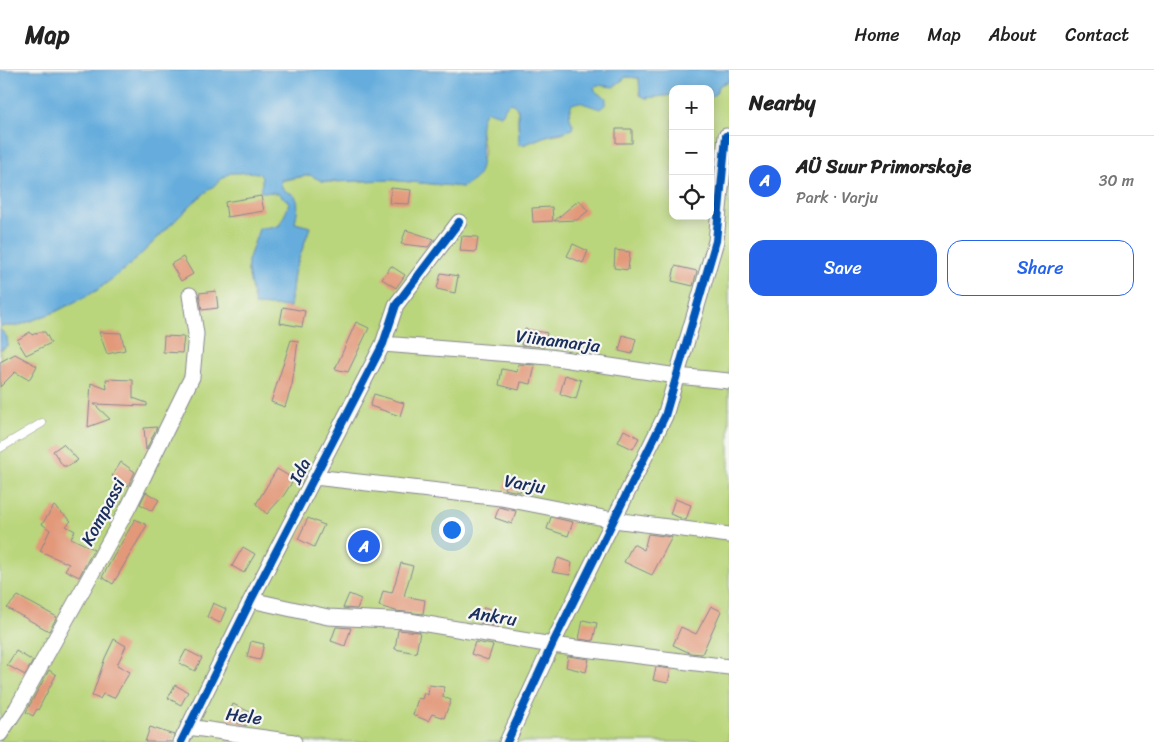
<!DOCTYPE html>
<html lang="en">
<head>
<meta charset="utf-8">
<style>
  body { margin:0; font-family:Sriracha,sans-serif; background:#f6f6f6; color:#222 }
  .controls { position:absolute; right:15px; top:15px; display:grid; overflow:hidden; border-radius:10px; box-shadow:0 2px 12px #0003 }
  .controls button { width:45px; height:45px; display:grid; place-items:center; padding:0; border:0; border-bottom:1px solid #e0e0e0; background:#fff; color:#222; font:25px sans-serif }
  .you { position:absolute; left:451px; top:459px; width:18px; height:18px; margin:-12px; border:4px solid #fff; border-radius:50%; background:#1a73e8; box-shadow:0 0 0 8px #1a73e833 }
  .badge { display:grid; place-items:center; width:32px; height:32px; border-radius:50%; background:#2563eb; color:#fff; font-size:16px; font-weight:700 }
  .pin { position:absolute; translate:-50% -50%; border:2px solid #fff; box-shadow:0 1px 5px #0006 }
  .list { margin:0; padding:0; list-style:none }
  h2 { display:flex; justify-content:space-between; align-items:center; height:65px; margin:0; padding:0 20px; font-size:21px }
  h2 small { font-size:16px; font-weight:400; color:#767676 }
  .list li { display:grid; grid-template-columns:32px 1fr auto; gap:15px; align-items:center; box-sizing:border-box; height:90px; padding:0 20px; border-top:1px solid #e0e0e0 }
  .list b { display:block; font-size:19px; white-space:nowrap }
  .list p { margin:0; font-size:16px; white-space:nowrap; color:#767676 }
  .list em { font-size:16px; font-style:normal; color:#767676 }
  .actions { display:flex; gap:10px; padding:15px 20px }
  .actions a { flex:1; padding:11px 0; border:1px solid #2563eb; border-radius:15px; text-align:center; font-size:18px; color:#2563eb }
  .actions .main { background:#2563eb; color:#fff }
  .icon { flex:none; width:28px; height:28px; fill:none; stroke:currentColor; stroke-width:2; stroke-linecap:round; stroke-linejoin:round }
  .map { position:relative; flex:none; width:729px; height:672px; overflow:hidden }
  header { display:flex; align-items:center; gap:30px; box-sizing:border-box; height:70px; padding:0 25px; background:#fff; border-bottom:1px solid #e0e0e0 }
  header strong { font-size:24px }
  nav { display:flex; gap:28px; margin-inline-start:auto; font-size:18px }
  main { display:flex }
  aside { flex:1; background:#fff }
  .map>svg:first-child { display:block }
  .green { fill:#bad67c; stroke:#6a826d }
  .water { fill:#66addd; stroke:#406e9e }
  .building { fill:#e29879 }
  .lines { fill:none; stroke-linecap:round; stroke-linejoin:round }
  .lane-casing { stroke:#85868e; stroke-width:9 }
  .street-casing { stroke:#85868e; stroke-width:17 }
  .lane { stroke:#fff; stroke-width:8 }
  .street { stroke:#fff; stroke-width:15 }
  .cycleway-casing { stroke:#f6f6f2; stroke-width:11 }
  .cycleway { stroke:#0057b8; stroke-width:8 }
  .labels { text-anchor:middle; stroke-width:4.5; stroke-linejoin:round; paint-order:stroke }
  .street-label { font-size:18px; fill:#1b2f5e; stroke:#f6f6f2 }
</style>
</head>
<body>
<header>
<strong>Map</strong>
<nav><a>Home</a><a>Map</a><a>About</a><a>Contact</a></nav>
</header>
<main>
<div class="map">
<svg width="729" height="672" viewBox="0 0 729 672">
  <rect width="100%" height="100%" fill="#f6f6f2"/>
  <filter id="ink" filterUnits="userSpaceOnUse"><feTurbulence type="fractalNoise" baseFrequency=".02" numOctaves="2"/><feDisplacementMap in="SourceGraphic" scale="10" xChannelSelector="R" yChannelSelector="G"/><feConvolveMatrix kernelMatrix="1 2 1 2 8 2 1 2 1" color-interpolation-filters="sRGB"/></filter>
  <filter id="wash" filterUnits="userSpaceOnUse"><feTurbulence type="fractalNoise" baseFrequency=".0096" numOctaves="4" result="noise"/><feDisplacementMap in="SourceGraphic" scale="20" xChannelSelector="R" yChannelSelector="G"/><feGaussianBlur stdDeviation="1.12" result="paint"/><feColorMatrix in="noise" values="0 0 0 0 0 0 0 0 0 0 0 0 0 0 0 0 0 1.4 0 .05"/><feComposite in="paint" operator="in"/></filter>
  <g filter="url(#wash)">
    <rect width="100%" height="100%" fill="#efdebd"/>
    <path class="green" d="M626,7l13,1 1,17 6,3 27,-3v121h37v-118l5,-4 4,-9 10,-4v661h-729v-392l5,-2 2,-11 -7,-8v-3h17l38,-14 41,-21 33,-25 65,-64 34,-28c6,-2 14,-2 21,-2 15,0 15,5 11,19l18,2 11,9 -2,8 -8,16 -20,3 -11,32v10l7,34 35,2 4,-34 16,-46 -15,-4 2,-14 -5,-15c-8,-2 -11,-6 -11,-13l29,-6 12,6 8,1 60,-2 73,7c5,-8 17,-21 20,-30 4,-14 -11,-33 4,-46l16,2c1,-6 4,-9 9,-10 9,6 5,15 6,25 1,5 4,11 5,17l23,-9 17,-3 10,-8c-4,-8 -5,-12 -2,-21l25,-12 -2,-4 3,-3 17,2z"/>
    <path class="water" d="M0,0h729v11l-9,4 -5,9 -4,4 -1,-9h-37v6l-27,3 -6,-3 -1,-17 -13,-1 -12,10 -17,-2 -3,3 2,4 10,6v6l-6,5 -21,-7 -7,2c-4,9 -3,13 1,21l-1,4c-9,4 -19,4 -29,8 -8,3 -15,7 -24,8l-1,-36 -6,-6c-8,2 -6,7 -11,12l-14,-4c-14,12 1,45 -9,64 -2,5 -10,9 -15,12l-73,-7 -60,2 -8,-1 -12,-6 -29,5c0,15 9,9 15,18 4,7 0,17 -1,25l15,4 -16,46 -4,34 -35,-2 -7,-34v-10l11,-32 2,-1 18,-2 8,-16 2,-8 -11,-9 -16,-1 -2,-1c8,-24 -8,-18 -24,-18 -3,0 -5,0 -8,1l-34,28 -65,64 -33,25 -41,21 -38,14h-17z
      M0,259l7,8 1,8 -8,5z"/>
    <g id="blocks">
      <path class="building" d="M616,59h16v14h-16z
        M391,118l20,2 -2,14 -20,-1z
        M261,126l3,15 -37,6 -2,-15z
        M579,130l9,11 -11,9 -23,1z
        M552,137l1,14 -20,1 -1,-14z
        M406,160l28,9 -6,8 -27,-3z
        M462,166l16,1 -2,15 -16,-1z
        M573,174l15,7 -5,12 -16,-7z
        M615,180l15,2 -2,18 -14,-2z
        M183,187l10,17 -12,7 -10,-17z
        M391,196l14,9 -9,13 -14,-9z
        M675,196l22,5 -4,15 -21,-5z
        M441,203l17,3 -3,17 -18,-4z
        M216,221l2,17 -16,2 -3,-17z
        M283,237l22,4 -3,16 -22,-4z
        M356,252l13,6 -11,23 -10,21 -13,-3z
        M525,259l22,4 -3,14 -23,-2z
        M30,262l2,3 7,-3h6l6,11 -25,12 -9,-15z
        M99,262l22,1 4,17 -18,4z
        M623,265l13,4 -4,15 -13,-3z
        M164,266l20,1 -2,16 -19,-1z
        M291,270l7,1 -6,44 -7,22 -14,-5z
        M15,284l22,12 -8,14 -14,-8 -15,15v-25z
        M518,294l17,1 -4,19 -10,-2 -2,8 -20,-5 3,-16 15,3z
        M565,305l16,5 -5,19 -16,-5z
        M106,309l27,1v18l14,5v3l-53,-2 16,15 -22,8 3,-44 16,6z
        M374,324l30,9 -4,13 -30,-10z
        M157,357l-11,23 -2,-22z
        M624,360l15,8 -6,11 -15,-7z
        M63,374l15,16 -9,6h-6l-10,-15z
        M121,392l14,10 -7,14 -16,-10z
        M277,399l17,10 -10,16 -17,19 -11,-10z
        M507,407l16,5 -3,10 -16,-3z
        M146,422l13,8 -7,11 -12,-7z
        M675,429l16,6 -5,15 -16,-6z
        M54,436l17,15 -5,5 9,5 -4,7 23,11 -15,28 -14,-7 4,-6 -29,-13 10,-21 -8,-6z
        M499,437l17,4 -4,13 -17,-6z
        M551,447l22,5 -5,14 -21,-7z
        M308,448l16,7 -10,22 -16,-8z
        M135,449l12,6 -34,59 -11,-7z
        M648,464l24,3 -20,38 -28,-13 9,-18 11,6z
        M243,477l12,7 -11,19 -12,-7z
        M558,488l14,5 -2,12 -18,-3z
        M401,493l12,3 -9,30 21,4 -2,14 -27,-3 -17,-5 4,-15 9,2z
        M349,524l12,5 -4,10 -14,-1z
        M18,526l39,21 -8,14 -42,-23z
        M213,533l13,6 -6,14 -13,-6z
        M711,536l10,5 -19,43 -12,-1 -17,-8 8,-18 15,7z
        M484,537l18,6 -4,13 -18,-3z
        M583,550l14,3 -4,18 -14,-2z
        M336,557l15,1 -6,18 -14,-5z
        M398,560l22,2 -4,21 -21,-4z
        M114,569l12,7 -9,19 13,7 -16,26 -11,-4 -3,5 -8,-3 13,-38z
        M251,571l13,3 -4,16 -13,-3z
        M475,572l18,3 -5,15 -17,-6z
        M186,580l16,8 -7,13 -16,-8z
        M16,581l17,10 -8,14 -18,-10z
        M568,586l21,3 -3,13 -20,-5z
        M656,597l15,2 -3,14 -15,-3z
        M49,600l7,5 -18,35 -1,-1 -4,7 -7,-4z
        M175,615l13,7 -7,13 -13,-7z
        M429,615l15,2 -1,10 8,3 -7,18 -12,-4 -4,7 -15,-6 5,-17 4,1 2,-6 4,2z
        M233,634l19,9 -6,13 -19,-7z
        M150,657l24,8 -2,7h-27z"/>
    </g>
  </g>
  <g filter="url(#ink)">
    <use href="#blocks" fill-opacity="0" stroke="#85868e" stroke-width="1"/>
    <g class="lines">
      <defs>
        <path id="lane" d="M0,378l42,-25"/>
        <path id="street" d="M383,274l166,13 128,19 52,5
          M314,407l187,21 113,22 115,15
          M251,530l77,17 81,4 143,24 177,22
          M188,657l106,15
          M0,664l17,-26 112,-202 63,-129 4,-43 -6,-39
          M181,672l70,-142 132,-256 13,-39 63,-83
          M507,672l45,-97 113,-229 51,-175 10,-105"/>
      </defs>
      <use href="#lane" class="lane-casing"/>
      <use href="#street" class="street-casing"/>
      <use href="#lane" class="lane"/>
      <use href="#street" class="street"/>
      <defs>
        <path id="cycleway" d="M181,672l70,-142 132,-256 13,-39 63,-83
          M507,672l45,-97 113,-229 51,-175 10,-105"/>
      </defs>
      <use href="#cycleway" class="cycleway-casing"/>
      <use href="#cycleway" class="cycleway"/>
    </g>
  </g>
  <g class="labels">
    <g class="street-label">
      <text transform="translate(558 271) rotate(7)" y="6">Viinamarja</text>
      <text transform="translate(300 401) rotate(-63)" y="6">Ida</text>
      <text transform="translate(525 414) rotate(10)" y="6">Varju</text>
      <text transform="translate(103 442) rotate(-62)" y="6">Kompassi</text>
      <text transform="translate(493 546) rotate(9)" y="6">Ankru</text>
      <text transform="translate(244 646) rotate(8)" y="6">Hele</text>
    </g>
  </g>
</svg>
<div class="controls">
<button>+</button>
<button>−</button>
<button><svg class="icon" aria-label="locate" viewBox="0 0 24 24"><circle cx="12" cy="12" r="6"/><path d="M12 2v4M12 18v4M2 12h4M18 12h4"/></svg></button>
</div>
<div class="you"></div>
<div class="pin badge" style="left:364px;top:476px">A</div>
</div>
<aside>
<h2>Nearby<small></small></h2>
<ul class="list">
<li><span class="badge">A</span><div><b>AÜ Suur Primorskoje</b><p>Park · Varju</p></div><em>30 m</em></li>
</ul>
<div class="actions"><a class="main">Save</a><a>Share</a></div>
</aside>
</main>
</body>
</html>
